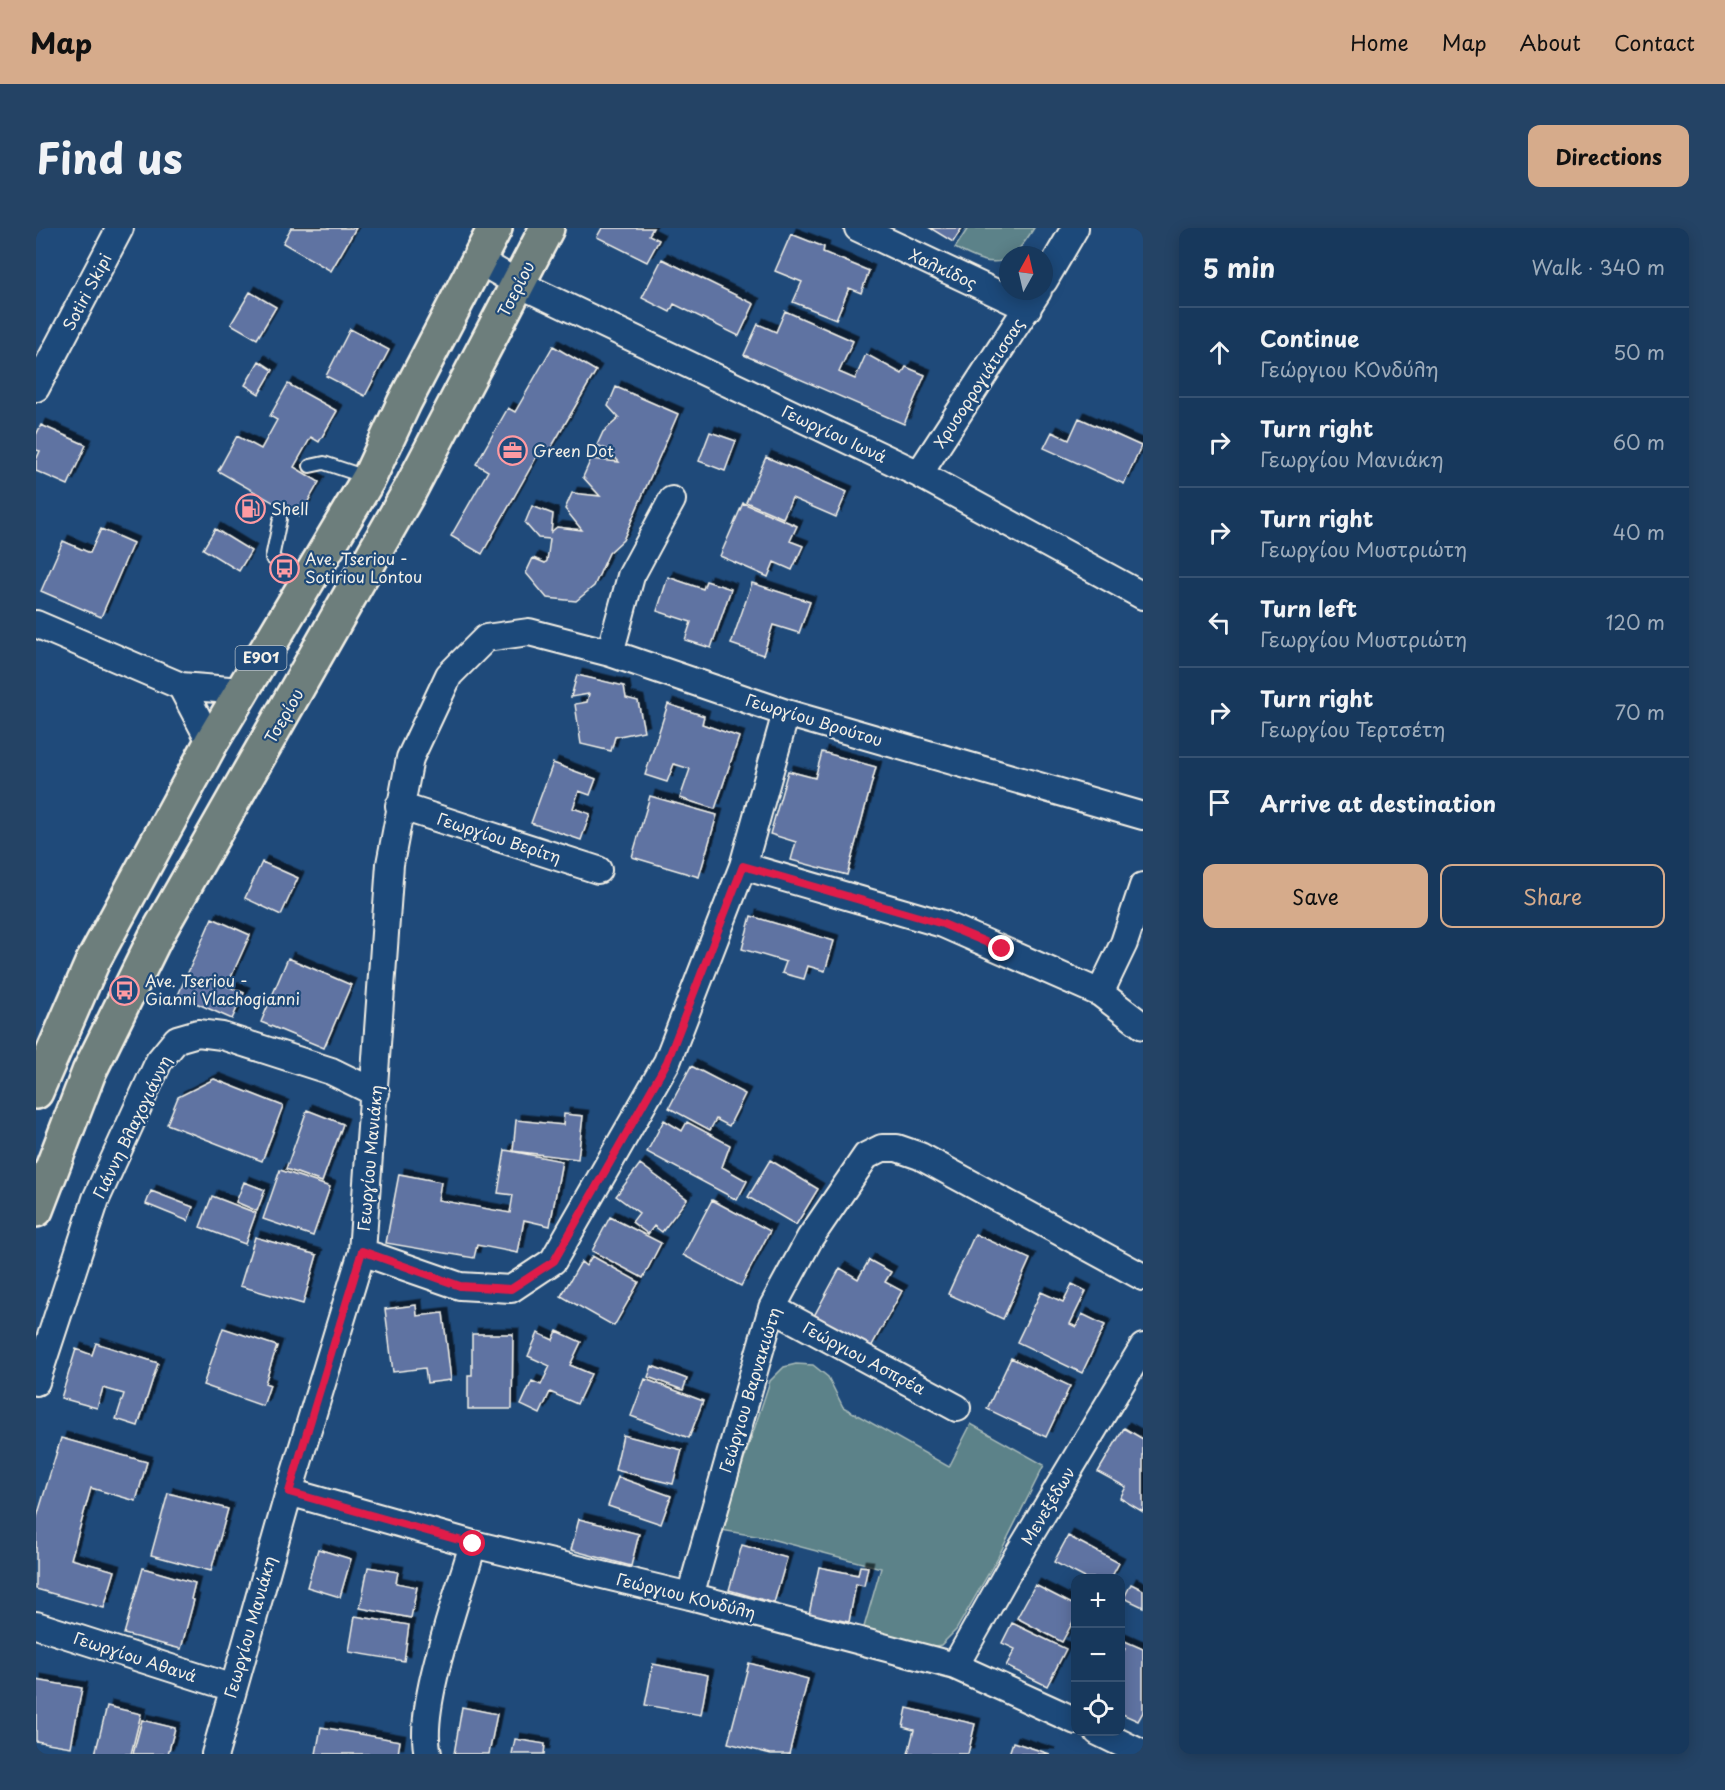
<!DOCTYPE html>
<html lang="en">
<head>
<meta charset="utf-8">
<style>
  body { margin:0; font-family:"Playpen Sans",sans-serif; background:#244365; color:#f1f3f6 }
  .controls { position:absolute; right:18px; bottom:18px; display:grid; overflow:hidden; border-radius:12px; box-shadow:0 3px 15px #0003 }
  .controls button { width:54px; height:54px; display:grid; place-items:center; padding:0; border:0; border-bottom:2px solid #365272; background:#17385c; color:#f1f3f6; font:30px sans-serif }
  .compass { position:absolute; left:963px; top:18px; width:54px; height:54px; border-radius:50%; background:#17385c; box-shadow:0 3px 15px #0003; rotate:8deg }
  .stop { position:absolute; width:18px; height:18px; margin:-14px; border:4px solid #e11d48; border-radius:50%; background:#fff }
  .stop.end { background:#e11d48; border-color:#fff; box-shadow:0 2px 6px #0008 }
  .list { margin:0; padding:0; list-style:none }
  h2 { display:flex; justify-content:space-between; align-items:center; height:78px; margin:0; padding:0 24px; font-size:26px }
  h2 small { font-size:20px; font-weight:400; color:#9eacbb }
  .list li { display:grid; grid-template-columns:39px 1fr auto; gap:18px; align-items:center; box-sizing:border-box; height:90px; padding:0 24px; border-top:2px solid #365272 }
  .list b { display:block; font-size:22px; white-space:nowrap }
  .list p { margin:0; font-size:20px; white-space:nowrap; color:#9eacbb }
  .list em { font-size:20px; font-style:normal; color:#9eacbb }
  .actions { display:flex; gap:12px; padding:18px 24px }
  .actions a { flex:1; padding:14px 0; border:2px solid #d6ab8b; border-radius:12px; text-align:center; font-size:21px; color:#d6ab8b }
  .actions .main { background:#d6ab8b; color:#111 }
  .icon { flex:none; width:33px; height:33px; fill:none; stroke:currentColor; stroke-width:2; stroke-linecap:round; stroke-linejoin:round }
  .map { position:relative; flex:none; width:1107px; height:1526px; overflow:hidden; border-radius:12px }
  header { display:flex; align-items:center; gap:36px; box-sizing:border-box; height:84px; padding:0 30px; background:#d6ab8b; color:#111 }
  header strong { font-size:28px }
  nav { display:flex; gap:33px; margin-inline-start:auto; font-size:21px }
  .intro { display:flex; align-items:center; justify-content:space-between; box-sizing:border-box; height:144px; padding:0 36px }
  h1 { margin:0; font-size:42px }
  .button { padding:15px 27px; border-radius:12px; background:#d6ab8b; color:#111; font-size:21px; font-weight:700 }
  main { display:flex; gap:36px; padding:0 36px }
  aside { flex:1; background:#17385c; border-radius:12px; box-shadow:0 3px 15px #0003 }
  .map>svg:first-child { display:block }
  .green { fill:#5b8289; stroke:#a8bab8; stroke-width:1.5 }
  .building { fill:#5f73a2; stroke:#f4f1e8; stroke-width:1.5; filter:url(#shadow) }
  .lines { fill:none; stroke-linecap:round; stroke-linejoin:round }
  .service-casing { stroke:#f4f1e8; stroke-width:16 }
  .minor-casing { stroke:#f4f1e8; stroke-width:30 }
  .primary-casing { stroke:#f4f1e8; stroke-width:38 }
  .service { stroke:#1f4a7a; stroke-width:12 }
  .minor { stroke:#1f4a7a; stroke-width:26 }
  .primary { stroke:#6d7e7c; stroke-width:33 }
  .route { stroke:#e11d48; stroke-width:8 }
  .labels { text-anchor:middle; stroke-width:4.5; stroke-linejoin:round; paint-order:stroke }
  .shield { fill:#1f4a7a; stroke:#b4bfc7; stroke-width:1.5 }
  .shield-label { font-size:15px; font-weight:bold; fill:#f4f1e8 }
  .street-label { font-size:16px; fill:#f4f1e8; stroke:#1f4a7a }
  .poi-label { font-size:16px; fill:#f4f1e8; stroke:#1f4a7a; text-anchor:start }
</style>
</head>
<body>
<header>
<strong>Map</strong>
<nav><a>Home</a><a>Map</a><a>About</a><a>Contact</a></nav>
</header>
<div class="intro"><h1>Find us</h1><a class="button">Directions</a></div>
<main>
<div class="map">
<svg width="1107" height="1526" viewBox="0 0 1107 1526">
  <defs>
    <filter id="shadow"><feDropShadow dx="5.5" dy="-5.5" stdDeviation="0" flood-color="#0009"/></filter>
  </defs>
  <rect width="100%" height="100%" fill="#1f4a7a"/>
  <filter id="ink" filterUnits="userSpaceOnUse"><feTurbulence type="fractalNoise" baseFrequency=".0167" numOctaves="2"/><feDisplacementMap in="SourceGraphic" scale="12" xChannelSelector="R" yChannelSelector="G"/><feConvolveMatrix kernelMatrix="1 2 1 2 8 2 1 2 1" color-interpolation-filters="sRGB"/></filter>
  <g filter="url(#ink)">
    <path class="green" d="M932,0h66c-24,38 -37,43 -79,20z
      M760,1136l17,1 15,12 15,30 106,60 22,-43 73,41 -46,92 -42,73 -15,15 -22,4 -57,-15 19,-66 -114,-30 -46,-8 49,-149 14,-14z"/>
    <path class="building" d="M255,0h65l-25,43 -48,-28z
      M566,0h51l-4,7 10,5 -12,22 -50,-25z
      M894,0h32l-9,14z
      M755,6l33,13 -1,5 46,19 -8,22 -12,-5 -13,31 -43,-17 9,-20 -27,-11z
      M626,31l92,45 -15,32 -65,-32 -4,8 -28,-14z
      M214,64l26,15 -19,32 -26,-15z
      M749,83l68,30 -14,31 16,7 11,-25 36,20 4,-7 19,8 -21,49 -160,-69 14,-31 18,8z
      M314,101l39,21 -24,46 -39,-20z
      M517,118l43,25 -48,82 -7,-4 -59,105 -31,-18 37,-65 -12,-7 32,-56 7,4z
      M223,133l14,9 -14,24 -14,-9z
      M252,156l49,27 -18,31 -8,-5 -17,30 25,15 -20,35 -81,-46 19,-35 24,13 16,-29 -7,-4z
      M580,159l62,27 -55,126 -14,13 -15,33 -18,15 -29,-3 -21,-25 7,-15 12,5 2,-2 3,-22 -12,-1 -13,-15 7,-17 21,8 -2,18 6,-5 25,3 -17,-21 7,-16 28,3 -17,-19 8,-18 28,3 -10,-12 -12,-5 6,-13 16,-14 -11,-12z
      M1043,190l62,28 -17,38 -80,-36 8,-16 17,8z
      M5,197l45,20 -18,40 -32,-14v-11l4,-9 -4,-1v-15z
      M674,204l26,9 -11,30 -26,-10z
      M730,229l81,35 -11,25 -44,-19 -9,20 -37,-16z
      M707,275l54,23 -7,15 13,5 -11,24 -18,-8 -6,15 -48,-21z
      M65,301l32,14 -32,74 -60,-26 22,-50 27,12z
      M179,301l36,22 -12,20 -36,-22z
      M632,349l35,12 3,-8 25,8 -20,59 -26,-8 6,-18 -34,-11z
      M716,355l58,19 -11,31 -26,-8 -10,30 -32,-11z
      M541,447l47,11 2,12 12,3 6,30 -29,6 -4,14 -30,-7 -6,-40 12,-2 2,-8 -18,3z
      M632,476l36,12 -2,8 37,13 -24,72 -35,-11 10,-29 -16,-5 -7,18 -22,-7z
      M786,524l54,15 -29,108 -56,-15 5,-18 -26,-8 18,-63 27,7z
      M517,535l43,16 -6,16 -11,-4 -6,17 17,6 -9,26 -50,-17z
      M614,568l67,19 -18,62 -67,-20z
      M226,634l36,16 -17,37 -36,-17z
      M715,688l83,25 -9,30 -17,-5 -4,13 -22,-6 4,-11 -44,-13z
      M176,690l38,17 -23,51 17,7 -12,26 -54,-24z
      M252,730l63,27 -27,63 -63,-26z
      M655,838l54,28 -16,32 -13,-7 -6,11 -41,-22z
      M178,851l69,27 -21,55 -95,-37 11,-27z
      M271,882l36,14 -21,58 -36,-13z
      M528,886l19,2 -5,43 -65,-8 3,-31 47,5z
      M628,892l18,11 5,-9 43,23 -8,22 25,14 -10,19 -90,-48z
      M469,922l57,11 -12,65 -26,-6 -6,33 -41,-8 -3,13 -88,-15 13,-69 42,8 -3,18 72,13 3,-18 -15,-2z
      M734,932l48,29 -22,36 -48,-28z
      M604,936l47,35 -25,33 -8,-6 -6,8 -16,-12 7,-9 -23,-17z
      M244,942l50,17 -17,49 -50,-17z
      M208,954l21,8 -8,21 -21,-9z
      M115,963l42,16 -5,14 -42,-17z
      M176,968l44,17 -11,31 -45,-17z
      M676,972l58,31 -29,55 -58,-31z
      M574,989l51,26 -18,35 -51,-27z
      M939,1006l55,25 -27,60 -55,-25z
      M219,1009l62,18 -14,49 -63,-18z
      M556,1028l47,26 -25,44 -53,-30 20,-34 5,4z
      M833,1032l22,12 -6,10 17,9 -31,56 -57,-31 26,-48 18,11z
      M1036,1056l14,7 -16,33 6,3 6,-13 23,11 -23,48 -65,-31 24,-50 22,10z
      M380,1077l1,11 26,-3 8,67 -24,3 -2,-15 -32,4 -8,-63z
      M187,1100l54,18 -12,37 5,2 -7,21 -60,-21z
      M521,1103l24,11 -11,23 21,9 -14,30 -27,-12 -10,22 -19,-9 11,-24 9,4 9,-19 -22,-10 10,-23 15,7z
      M436,1106h41l-1,75h-44v-34h4z
      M60,1115l62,20 -20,63 -22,-7 8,-25 -21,-6 -6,20 -36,-10 15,-49 16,6z
      M975,1130l59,28 -24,51 -59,-28z
      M616,1138l35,13 -4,11 -35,-13z
      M609,1151l58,22 -14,37 -58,-22z
      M1088,1200l19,11v73l-23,-14 6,-11 -28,-15z
      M587,1207l59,15 -9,34 -58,-14z
      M25,1210l86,24 -11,39 -45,-13 -20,71 44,12 -11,37 -68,-19v-69z
      M582,1249l53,19 -10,28 -53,-18z
      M132,1265l60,16 -17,62 -60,-16z
      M543,1291l60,15 -8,32 -60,-16z
      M1032,1308l51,27 -8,15h-26l-31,-16z
      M706,1317l45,13 -13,45 -45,-13z
      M282,1321l33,10 -11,38 -33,-10z
      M824,1338l8,1 -4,19 -8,-2 -7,38 -40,-8 10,-47 39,8z
      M332,1339l30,5 -2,11 21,4 -6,31 -51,-10z
      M107,1340l52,15 -4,16 3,1 -13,49 -57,-15z
      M1095,1356l12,6v17l-19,-9z
      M999,1357l41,21v10l-14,26 -45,-24z
      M319,1388l54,9 -5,36 -55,-9z
      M976,1395l54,26 -19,37 -41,-20 9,-17 -13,-6z
      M1084,1411l23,10v63l-5,9 -18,-8v-55l5,-9 -5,-2z
      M713,1435l59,16 -19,75h-18l-43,-11z
      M617,1436l55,11 -7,40 -56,-10z
      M0,1452l46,8 -11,59 -35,-6z
      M71,1478l34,8 -10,40h-36z
      M426,1479l35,7 -8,40h-35z
      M871,1480l68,16 -7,30h-60l6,-24 -11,-3z
      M106,1492l33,8 -7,26h-35z
      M285,1499l79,14 -2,13h-82z
      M479,1511l30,5 -1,10h-32z
      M977,1514l37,12h-41z"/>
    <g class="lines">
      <defs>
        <path id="service" d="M274,238l14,-3 42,14
          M244,291l-8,39 33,23"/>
        <path id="minor" d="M822,0l170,80
          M442,32l41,24 400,190 224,122
          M1008,53l31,-53
          M0,160l84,-160
          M883,246l119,-183
          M0,396l145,62 60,5
          M574,425l21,-77 41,-76
          M145,458l30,57
          M363,578l199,64
          M707,638l200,58 157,69 43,33
          M1064,765l24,-50 19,-57
          M326,1024l98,34 51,3 42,-28 114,-199 76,-196 43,-153
          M736,1080l185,100
          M0,1154l60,-183 63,-138 18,-22 21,-6 24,3 109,35 45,22
          M253,1264l184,52 217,52 265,70 121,55
          M654,1368l82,-288 38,-70 56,-82 16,-8h15l23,8 223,121
          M0,1397l197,63
          M919,1438l58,-103 130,-216
          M1062,1504l45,22
          M179,1526l74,-262 73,-240 28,-388 20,-106 39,-83 37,-37 43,-6 81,21 176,60 357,103
          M392,1526c-12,-47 31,-160 45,-210"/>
        <path id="primary" d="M0,864l56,-129 119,-220 158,-265 35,-75 91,-175
          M0,982l53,-138 66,-134 255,-448 137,-262"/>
      </defs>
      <use href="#service" class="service-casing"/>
      <use href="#minor" class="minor-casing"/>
      <use href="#primary" class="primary-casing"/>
      <use href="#service" class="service"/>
      <use href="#minor" class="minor"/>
      <use href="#primary" class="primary"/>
    </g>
  </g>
  <g class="lines" filter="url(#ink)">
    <path class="route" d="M437,1316l-184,-52 73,-241 98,35 51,3 43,-28 113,-199 76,-196 200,58 59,25"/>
  </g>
  <defs>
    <symbol id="office-ring" viewBox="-11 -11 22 22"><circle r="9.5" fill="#1f4a7a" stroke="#ff9aa2" stroke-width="1.5"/><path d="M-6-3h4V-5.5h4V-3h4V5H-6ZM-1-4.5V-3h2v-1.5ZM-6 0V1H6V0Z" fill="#ff9aa2"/></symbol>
    <symbol id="fuel-ring" viewBox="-11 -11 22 22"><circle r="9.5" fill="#1f4a7a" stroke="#ff9aa2" stroke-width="1.5"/><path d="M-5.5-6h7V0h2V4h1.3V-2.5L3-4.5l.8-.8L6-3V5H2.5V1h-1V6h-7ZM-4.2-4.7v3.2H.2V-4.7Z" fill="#ff9aa2"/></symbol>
    <symbol id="bus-ring" viewBox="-11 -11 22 22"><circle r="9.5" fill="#1f4a7a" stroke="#ff9aa2" stroke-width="1.5"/><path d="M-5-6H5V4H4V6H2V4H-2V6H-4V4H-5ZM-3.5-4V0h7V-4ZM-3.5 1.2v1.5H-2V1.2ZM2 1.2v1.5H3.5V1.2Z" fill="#ff9aa2"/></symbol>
  </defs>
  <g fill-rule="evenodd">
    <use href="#office-ring" x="460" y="206" width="33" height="33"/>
    <use href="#fuel-ring" x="198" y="264" width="33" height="33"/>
    <use href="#bus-ring" x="232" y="324" width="33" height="33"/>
    <use href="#bus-ring" x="72" y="746" width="33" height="33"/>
  </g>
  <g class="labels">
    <rect class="shield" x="199.5" y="418" width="51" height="24" rx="4.5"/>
    <g class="shield-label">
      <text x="225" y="435">E901</text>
    </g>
    <g class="street-label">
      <text transform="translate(907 41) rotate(25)" y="6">Χαλκίδος</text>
      <text transform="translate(480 61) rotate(-63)" y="6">Τσερίου</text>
      <text transform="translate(51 64) rotate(-62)" y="6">Sotiri Skipi</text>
      <text transform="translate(943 155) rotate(-57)" y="6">Χρυσορρογιάτισσας</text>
      <text transform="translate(798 206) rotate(25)" y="6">Γεωργίου Ιωνά</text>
      <text transform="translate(248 488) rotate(-60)" y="6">Τσερίου</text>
      <text transform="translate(778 492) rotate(17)" y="6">Γεωργίου Βρούτου</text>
      <text transform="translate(463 610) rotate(18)" y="6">Γεωργίου Βερίτη</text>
      <text transform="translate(96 899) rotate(-64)" y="6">Γιάννη Βλαχογιάννη</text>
      <text transform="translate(334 930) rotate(-85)" y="6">Γεωργίου Μανιάκη</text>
      <text transform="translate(828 1130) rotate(28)" y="6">Γεώργιου Ασπρέα</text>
      <text transform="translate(714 1162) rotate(-73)" y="6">Γεώργιου Βαρνακιώτη</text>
      <text transform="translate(1012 1278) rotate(-59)" y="6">Μενεξέδων</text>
      <text transform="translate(650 1368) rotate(14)" y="6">Γεώργιου ΚΟνδύλη</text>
      <text transform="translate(214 1399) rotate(-74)" y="6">Γεωργίου Μανιάκη</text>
      <text transform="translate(99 1429) rotate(18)" y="6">Γεωργίου Αθανά</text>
    </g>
    <g class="poi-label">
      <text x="497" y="229">Green Dot</text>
      <text x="235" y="287">Shell</text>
      <text x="269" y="337">Ave. Tseriou -<tspan x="269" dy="18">Sotiriou Lontou</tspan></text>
      <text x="109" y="759">Ave. Tseriou -<tspan x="109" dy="18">Gianni Vlachogianni</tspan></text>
    </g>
  </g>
</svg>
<div class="controls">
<button>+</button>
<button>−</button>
<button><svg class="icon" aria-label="locate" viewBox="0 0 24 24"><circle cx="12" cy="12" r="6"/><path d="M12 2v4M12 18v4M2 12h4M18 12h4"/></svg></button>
</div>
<svg class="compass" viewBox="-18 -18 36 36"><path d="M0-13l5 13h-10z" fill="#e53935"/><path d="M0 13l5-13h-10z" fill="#9eacbb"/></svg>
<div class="stop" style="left:437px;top:1316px"></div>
<div class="stop end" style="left:966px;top:721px"></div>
</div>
<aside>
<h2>5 min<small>Walk · 340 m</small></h2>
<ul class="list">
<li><svg class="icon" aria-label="ahead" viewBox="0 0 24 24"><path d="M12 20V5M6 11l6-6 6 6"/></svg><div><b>Continue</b><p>Γεώργιου ΚΟνδύλη</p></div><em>50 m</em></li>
<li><svg class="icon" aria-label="right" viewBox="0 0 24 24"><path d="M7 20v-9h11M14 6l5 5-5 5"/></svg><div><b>Turn right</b><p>Γεωργίου Μανιάκη</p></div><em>60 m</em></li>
<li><svg class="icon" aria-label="right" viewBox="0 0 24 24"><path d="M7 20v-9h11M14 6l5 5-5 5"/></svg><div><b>Turn right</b><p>Γεωργίου Μυστριώτη</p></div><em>40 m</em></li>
<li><svg class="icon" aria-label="left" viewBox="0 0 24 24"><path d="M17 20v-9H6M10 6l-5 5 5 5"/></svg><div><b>Turn left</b><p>Γεωργίου Μυστριώτη</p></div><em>120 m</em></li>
<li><svg class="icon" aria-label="right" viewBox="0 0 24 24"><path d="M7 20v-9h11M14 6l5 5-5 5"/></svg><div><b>Turn right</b><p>Γεωργίου Τερτσέτη</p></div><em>70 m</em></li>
<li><svg class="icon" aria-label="arrive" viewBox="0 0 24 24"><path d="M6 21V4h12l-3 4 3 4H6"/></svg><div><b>Arrive at destination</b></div></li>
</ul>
<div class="actions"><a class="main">Save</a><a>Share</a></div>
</aside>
</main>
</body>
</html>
